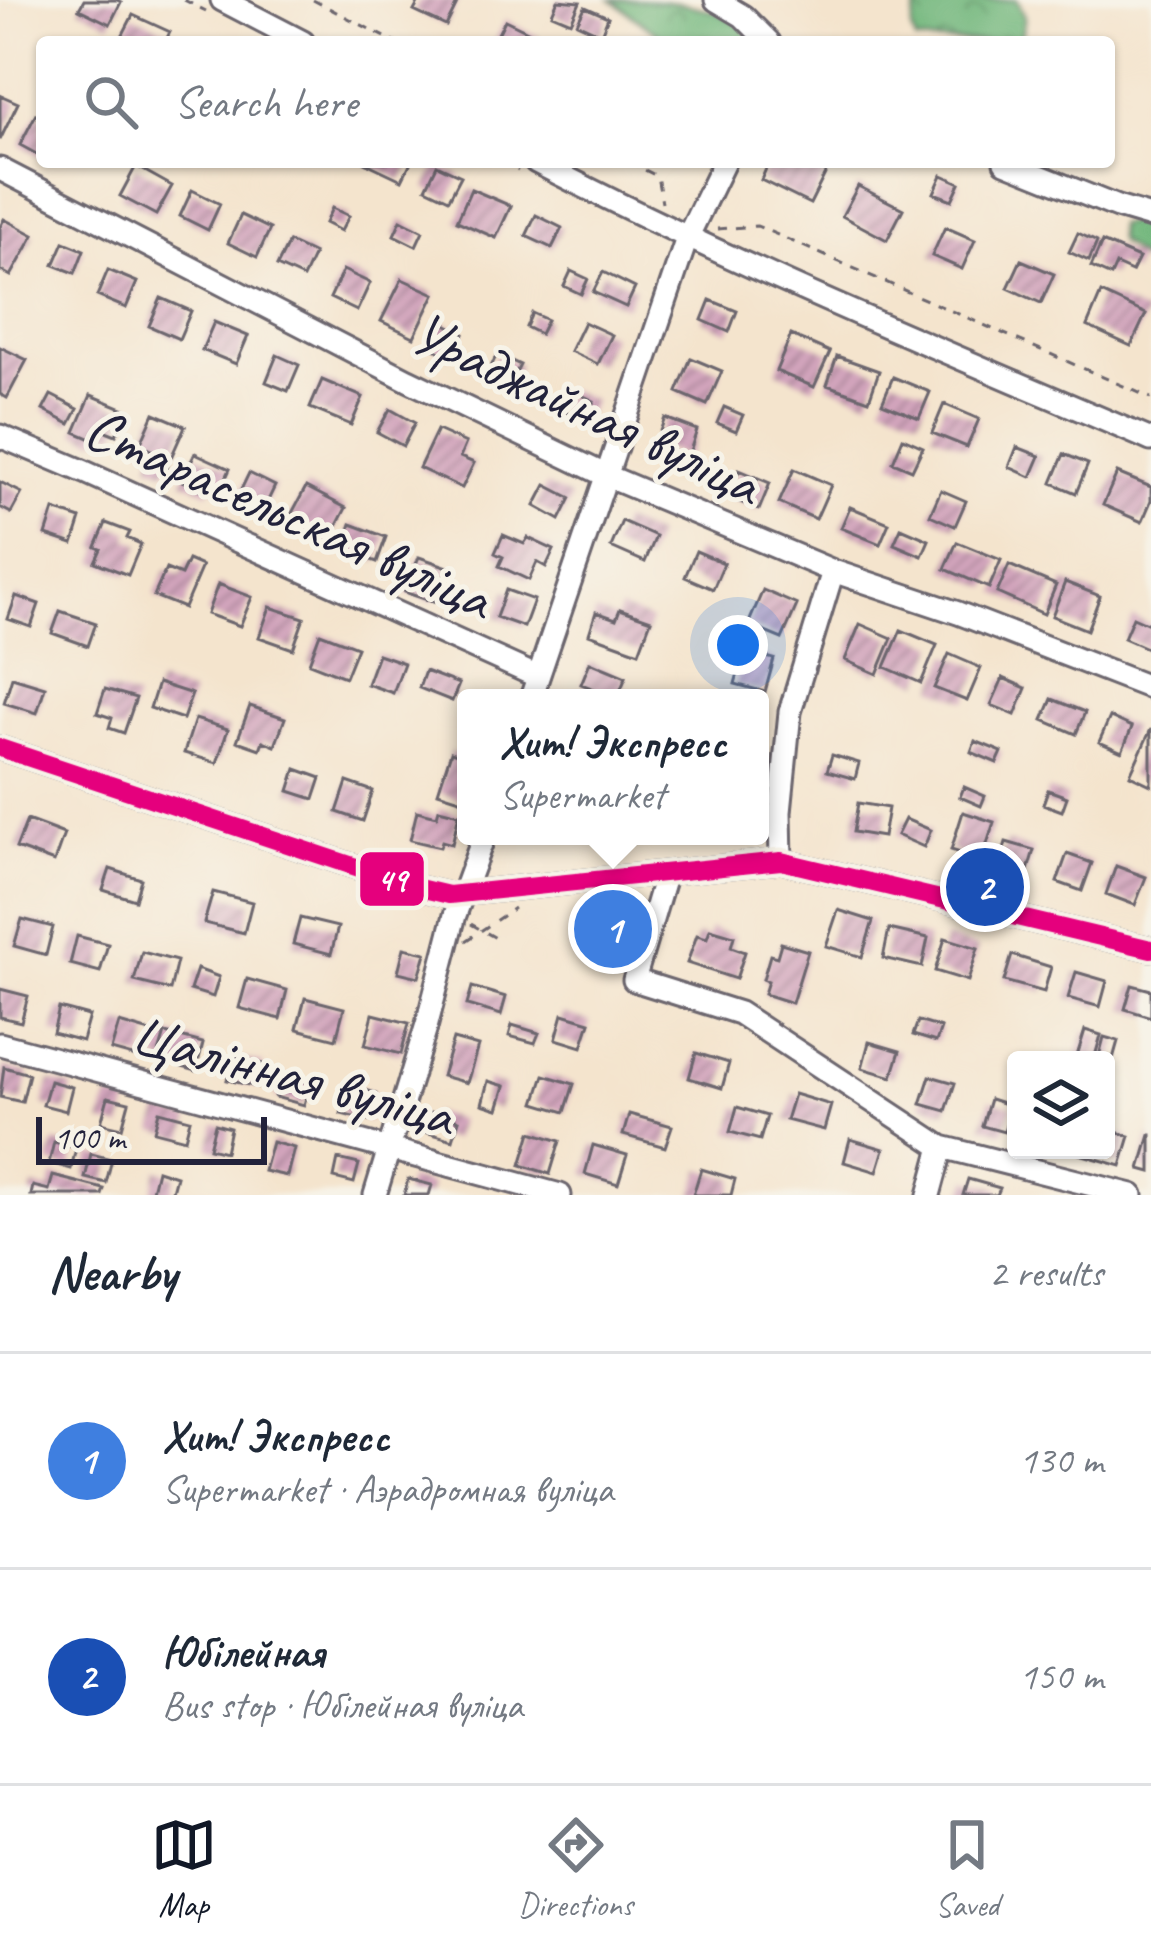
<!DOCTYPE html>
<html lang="en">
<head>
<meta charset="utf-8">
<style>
  body { margin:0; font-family:Caveat,sans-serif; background:#f6f6f7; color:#1f2937 }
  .controls { position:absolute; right:36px; bottom:36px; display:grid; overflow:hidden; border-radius:12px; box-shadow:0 3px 9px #0004 }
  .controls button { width:108px; height:108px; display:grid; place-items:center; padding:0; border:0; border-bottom:3px solid #e0e1e3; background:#fff; color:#1f2937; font:60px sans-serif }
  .scale { position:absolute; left:36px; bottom:30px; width:231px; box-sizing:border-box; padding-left:12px; border:6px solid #22223b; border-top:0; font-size:33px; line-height:42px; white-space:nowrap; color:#22223b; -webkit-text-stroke:9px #f7f3e8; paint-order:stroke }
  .you { position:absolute; left:738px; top:645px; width:42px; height:42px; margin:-30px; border:9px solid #fff; border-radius:50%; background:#1a73e8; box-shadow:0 0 0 18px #1a73e833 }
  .badge { display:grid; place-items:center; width:78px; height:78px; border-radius:50%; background:#111827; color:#fff; font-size:39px; font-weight:700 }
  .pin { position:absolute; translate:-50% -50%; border:6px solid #fff; box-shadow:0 3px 12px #0006 }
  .popup { position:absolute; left:457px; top:689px; width:312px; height:156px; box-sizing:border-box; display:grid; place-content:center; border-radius:12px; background:#fff; filter:drop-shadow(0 3px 9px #0005); font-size:39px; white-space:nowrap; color:#747a83 }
  .popup b { font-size:45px; color:#1f2937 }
  .popup::after { content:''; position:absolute; left:50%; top:100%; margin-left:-24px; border:24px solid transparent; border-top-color:#fff }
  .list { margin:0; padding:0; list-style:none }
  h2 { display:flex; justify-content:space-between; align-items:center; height:156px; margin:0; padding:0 48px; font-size:51px }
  h2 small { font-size:39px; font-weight:400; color:#747a83 }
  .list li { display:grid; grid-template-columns:78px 1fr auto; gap:36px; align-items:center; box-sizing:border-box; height:216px; padding:0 48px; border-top:3px solid #e0e1e3 }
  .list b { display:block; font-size:45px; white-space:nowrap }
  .list p { margin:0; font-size:39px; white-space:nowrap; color:#747a83 }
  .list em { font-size:39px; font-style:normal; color:#747a83 }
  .icon { flex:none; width:66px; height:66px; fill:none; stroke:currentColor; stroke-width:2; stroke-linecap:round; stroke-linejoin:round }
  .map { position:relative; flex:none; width:1151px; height:1195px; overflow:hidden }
  .search { position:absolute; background:#fff; box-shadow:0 3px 9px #0004; left:36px; right:36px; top:36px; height:132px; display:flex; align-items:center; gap:30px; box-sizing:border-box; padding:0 42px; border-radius:12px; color:#747a83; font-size:45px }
  .sheet { height:588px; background:#fff }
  nav { display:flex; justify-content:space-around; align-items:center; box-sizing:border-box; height:168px; border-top:3px solid #e0e1e3; background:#fff; font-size:33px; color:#747a83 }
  nav a { display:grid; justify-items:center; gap:6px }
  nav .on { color:#111827 }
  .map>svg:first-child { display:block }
  .forest { fill:url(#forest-crowns); stroke:#486c5a; stroke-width:3 }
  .building { fill:url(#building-hatch) }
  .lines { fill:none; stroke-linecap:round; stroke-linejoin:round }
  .minor-casing { stroke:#6c666e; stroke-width:27 }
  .path { stroke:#6c666e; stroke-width:3; stroke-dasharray:9 9; stroke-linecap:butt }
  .minor { stroke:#fff; stroke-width:21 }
  .bus-1-casing { stroke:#f7f3e8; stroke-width:27 }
  .bus-1 { stroke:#e5007d; stroke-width:18 }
  .labels { text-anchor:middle; stroke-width:10; stroke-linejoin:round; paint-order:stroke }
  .street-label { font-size:60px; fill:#22223b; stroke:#f7f3e8 }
  .line-badge { stroke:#f7f3e8; stroke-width:4.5 }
  .badge-label { font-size:33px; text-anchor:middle; font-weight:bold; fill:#fff }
</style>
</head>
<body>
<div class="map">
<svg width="1151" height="1195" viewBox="0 0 1151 1195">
  <defs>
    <pattern id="forest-crowns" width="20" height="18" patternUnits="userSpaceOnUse" patternTransform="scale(3)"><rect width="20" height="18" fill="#6fb67a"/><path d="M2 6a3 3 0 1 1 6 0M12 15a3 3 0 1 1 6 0" fill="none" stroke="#5b9465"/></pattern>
    <pattern id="building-hatch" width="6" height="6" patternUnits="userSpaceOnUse" patternTransform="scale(3)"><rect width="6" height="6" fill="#d2a4bc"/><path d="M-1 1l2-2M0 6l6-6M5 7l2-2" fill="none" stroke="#aa859a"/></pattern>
  </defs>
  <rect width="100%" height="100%" fill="#f7f3e8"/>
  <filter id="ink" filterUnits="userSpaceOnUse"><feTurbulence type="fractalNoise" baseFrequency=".00833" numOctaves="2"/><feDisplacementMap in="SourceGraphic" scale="24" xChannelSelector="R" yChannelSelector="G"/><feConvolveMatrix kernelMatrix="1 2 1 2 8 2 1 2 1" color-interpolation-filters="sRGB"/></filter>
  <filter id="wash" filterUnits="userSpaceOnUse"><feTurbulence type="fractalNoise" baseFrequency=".004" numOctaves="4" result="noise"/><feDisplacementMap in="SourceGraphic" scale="48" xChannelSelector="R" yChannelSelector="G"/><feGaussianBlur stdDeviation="2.7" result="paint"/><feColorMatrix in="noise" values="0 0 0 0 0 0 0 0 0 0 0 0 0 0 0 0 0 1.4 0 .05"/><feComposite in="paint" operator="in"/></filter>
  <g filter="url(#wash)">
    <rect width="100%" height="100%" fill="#f4e4cd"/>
    <path class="forest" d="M611,0c39,0 124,0 140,42h-82z
      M918,0h99l8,16 -5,26h-104l-4,-13z
      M1139,221l12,4v42l-33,-26 -1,-16z"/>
    <g id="blocks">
      <path class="building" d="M84,0h33l4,2 -11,22 -31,-15z
        M420,0h39l-13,26 -32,-15z
        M558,0l22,2 -9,20 -19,-8z
        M585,7l23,10 -7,17 -24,-11z
        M133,15l37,17 -5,10h-46z
        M505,20l35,17 -2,5h-44z
        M0,95l18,8 -18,37z
        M36,114l6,3v40l-22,-12z
        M364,162h47l-9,18z
        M769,162h35l22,10 -16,32 -49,-24z
        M437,165l24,11 -12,23 -23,-11z
        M136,166l36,20 -16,29 -36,-19z
        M942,175l18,8 -8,17 -18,-7z
        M858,186l45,23 -16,31 -45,-24z
        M471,189l40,17 -15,32 -39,-17z
        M192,190l28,14 -12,26 -28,-14z
        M332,208l17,8 -8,15 -16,-8z
        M241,215l29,14 -13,28 -29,-14z
        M536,215l26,13 -10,20 -26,-12z
        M4,219l30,16 -23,41 -11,-6v-43z
        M401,220l22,11 -7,15 -22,-11z
        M945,227l30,13 -13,29 -30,-13z
        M1078,233l19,9 -8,19 -20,-9z
        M64,242l20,8 -9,23 -21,-8z
        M289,242l25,12 -11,24 -26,-12z
        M1102,242l37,16 -7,14 -16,-7 -5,11 -20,-9z
        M1021,260l33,14 -13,29 -33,-15z
        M108,270l29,12 -11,26 -29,-12z
        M343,270l27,13 -13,28 -27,-13z
        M571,271l17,8 -7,15 -17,-8z
        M603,272l32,16 -9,19 -33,-15z
        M402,279l33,15 -21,43 -33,-16z
        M1101,293l45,21 -15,32 -44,-20z
        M161,298l30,13 -12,28 -30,-13z
        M710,300l27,11 -8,21 -27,-12z
        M532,313l15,7 -7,14 -14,-7z
        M441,321l23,13 -13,24 -23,-13z
        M214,322l34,14 -12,28 -34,-14z
        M584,322l28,13 -14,29 -28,-13z
        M791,335l39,17 -16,35 -38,-16z
        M0,347l27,13 -20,38 -7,-4z
        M497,354l23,11 -10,20 -23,-10z
        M277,355l22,10 -11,26 -22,-9z
        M837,356l42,15 -10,29 -42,-15z
        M691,358l31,13 -15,34 -30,-13z
        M893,377l37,15 -11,26 -37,-15z
        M322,380l41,17 -12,28 -41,-17z
        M569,389l25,12 -10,20 -25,-12z
        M51,395l27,14 -8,15 -27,-14z
        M91,395l36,15 -11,25 -15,-6 -5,12 -21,-9z
        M944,404l35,15 -12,28 -35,-14z
        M724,407l19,8 -7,16 -19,-8z
        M390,409l25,14 -12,23 -26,-14z
        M154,413l31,13 -20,45 -16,-7 5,-13 -14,-6z
        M665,418l32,12 -9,27 -33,-13z
        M437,430l29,13 -6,14 14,6 -12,25 -43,-20z
        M903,438l20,9 -11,23 -19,-8z
        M1017,447l23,9 -9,21 -22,-10z
        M195,453l35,16 -10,22 -9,-4 -3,6 -26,-12z
        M1064,454l24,10 -12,29 -24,-10z
        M794,469l37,16 -15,34 -37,-16z
        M739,470l31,13 -11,27 -31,-13z
        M249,473l26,13 -13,27 -26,-13z
        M1117,473l34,14v14l-9,21 -39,-17z
        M0,482l22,11 -11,20 -11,-6z
        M546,485l25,13 -11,22 -25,-14z
        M306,487l40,21 -20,39 -41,-21z
        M941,490l25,11 -11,25 -25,-11z
        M850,507l39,16 -9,21 -39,-16z
        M54,510l27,9 -8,25 -27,-9z
        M622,521l34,15 -11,26 -34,-15z
        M106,523l24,9 -3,6 14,6 -13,31 -33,-13 6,-13 -5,-2z
        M351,524l35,13 -9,25 -35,-13z
        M901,528l28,12 -7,16 -28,-12z
        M503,535l21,9 4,-6 26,12 -8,17 -9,-5 -8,18 -30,-14 4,-9 -8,-4z
        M957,542l44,18 -12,28 -44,-19z
        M696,551l28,12 -11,26 -28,-12z
        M419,557l29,10 -15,35 -29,-10z
        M188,560l14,6 -18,42 -30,-12 12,-27 15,6z
        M1009,565l47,20 -12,29 -47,-21z
        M1065,582l35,14 -13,34 -35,-14z
        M218,584l34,13 -12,29 -33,-12z
        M506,590l28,10 -10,27 -28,-10z
        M763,590l34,15 -15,34 -34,-14z
        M16,596l23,8 -8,23 -23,-8z
        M270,607l34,11 -11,31 -34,-12z
        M620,609l31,11 -12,32 -50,-18 7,-22 20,7z
        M60,611l36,12 -8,23 -36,-13z
        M1133,617l18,8v25l-27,-12z
        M860,624l32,14 -15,36 -32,-14z
        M901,630l36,15 -16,38 -36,-16z
        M320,633l37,14 -12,30 -36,-14z
        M744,651l30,8 -9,33 -30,-8z
        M378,654l26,9 -11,30 -26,-9z
        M949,654l32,14 -14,33 -33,-13z
        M590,662l36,15 -9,21 -36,-14z
        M425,671l34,13 -7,17 -33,-13z
        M12,677l33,10 -8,26 -33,-10z
        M1003,678l23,10 -11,27 -24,-10z
        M158,683l34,11 -9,25 -33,-11z
        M105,689l31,9 -12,35 -15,-5 3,-10 -15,-5z
        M1052,699l33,13 -9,22 -33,-14z
        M250,706l35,12 -10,28 -12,-5 -3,8 -23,-8z
        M1110,717l22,10 -10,25 -23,-10z
        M195,719l33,10 -11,34 -33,-10z
        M1151,729v56l-21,-10z
        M975,741l27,11 -5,11 -26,-11z
        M451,752l15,5v44l-28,-9z
        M832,755l27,8 -4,16 -28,-8z
        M296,769l25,9 -7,21 -25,-8z
        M347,782l26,9 -10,30 -26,-9z
        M964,787l21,9 -4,10 -21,-9z
        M1048,790l19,7 -5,14 -19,-7z
        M858,803l30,5 -5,29 -30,-5z
        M439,809l20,5 -7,30 -10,-3 -2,6 -30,-7 7,-29 20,5z
        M963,812l31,10 -12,38 -31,-10z
        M905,819l26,11 -7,17 -27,-12z
        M27,820l37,14 -10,28 -38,-14z
        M1006,842l28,8 -7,24 -28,-8z
        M1067,854l25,9 -10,28 -25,-9z
        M1116,866l30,11 -11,28 -29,-11z
        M110,869l31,10 -6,21 -32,-10z
        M213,892l39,10 -8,31 -40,-10z
        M838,910l35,11 -11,36 -36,-11z
        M605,913l24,8 -8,23 -24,-8z
        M300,918l38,9 -7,27 -38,-10z
        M22,919l31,8 -7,28 -32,-9z
        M710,929l24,7 -3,11 14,5 -9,27 -49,-16 10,-28 10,3z
        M889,929l39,9 -6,29 -39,-9z
        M77,936l31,8 -8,28 -30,-8z
        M945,938l33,10 -10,33 -33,-10z
        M781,943l27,8 -16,52 -28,-9 4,-13 -5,-2 7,-24 7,2z
        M404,948l22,5 -7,24 -21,-5z
        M142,952l35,9 -7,29 -36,-9z
        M1012,955l39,12 -7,25 -40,-11z
        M197,969l22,8 -6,20 -23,-7z
        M1076,972l31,9 -7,26 -32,-9z
        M247,979l40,11 -7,29 -41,-11z
        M1132,985l19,5v27l-26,-8z
        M472,987l34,10 -5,18 -34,-10z
        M0,989l28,7 -7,26 -21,-5z
        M305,998l39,10 -8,31 -39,-10z
        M59,1008l30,8 -7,25 -29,-8z
        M373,1014l36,9 -8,31 -36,-9z
        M563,1014l27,8 -8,25 -26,-8z
        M918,1021l23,7 -5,14 -23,-7z
        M119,1023l31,9 -7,27 -32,-9z
        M512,1025l27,8 -4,10 -26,-7z
        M1085,1030l16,5 -7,25 -18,-1z
        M165,1033l38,10 -7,28 -39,-11z
        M1104,1037l14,4 -7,25 -5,-1v-5h-8z
        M453,1039l25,7 -11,37 -25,-7z
        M869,1042l31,9 -8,26 -30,-9z
        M696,1053l33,10 -7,25 -33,-10z
        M233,1056l30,8 -6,23 -30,-7z
        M4,1067l25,7 -7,28 -22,-5z
        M281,1075l29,8 -6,22 -29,-8z
        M544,1075l30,9 -9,28 -30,-9z
        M930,1076l25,7 -9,28 -25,-7z
        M50,1081l22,6 -6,24 -23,-6z
        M488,1081l17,5 -7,23 -16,-5z
        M348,1085l28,8 -7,28 -28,-7z
        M794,1094l37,11 -7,25 -38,-10z
        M108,1097l21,5 -7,26 -21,-5z
        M990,1099l22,7 -8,26 -22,-6z
        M737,1107l30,9 -7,24 -30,-8z
        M159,1111l31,8 -5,20 -31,-8z
        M431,1112l28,8 -6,20 -28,-8z
        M629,1114l43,12 -7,21 -42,-12z
        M215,1124l15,4 -5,24 -16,-4z
        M1106,1129l24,7 -9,30 -42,-12 1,-4h26z
        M531,1132l29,9 -10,33 -29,-9z
        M1150,1135h1v37l-11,-3z
        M850,1139l34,10 -7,23 -33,-10z
        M54,1142l22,6 -5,21 -22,-6z
        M272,1142l22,6 -7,28 -23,-5z
        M593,1145l34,10 -9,29 -33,-10z
        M91,1154l21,5 -6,24 -21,-5z
        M338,1159l21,5 -5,19 -20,-5z
        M701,1169l34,10 -4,16h-38z
        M157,1170l19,6 -5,19h-20z
        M53,1176l51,13 -2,6h-71l2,-9 16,4z
        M408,1179l24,6 -3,10h-25z
        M968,1179l32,9 -3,7h-34z"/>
    </g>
  </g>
  <g filter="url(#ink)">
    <use href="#blocks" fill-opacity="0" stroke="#6c666e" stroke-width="3"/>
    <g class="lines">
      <defs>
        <path id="minor" d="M222,0l81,42
          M716,0l27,16 26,26
          M536,162c200,104 408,189 615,278
          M1005,162l112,45 34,10
          M0,169l408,211 199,96 226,95 125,42 193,75
          M0,436l85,36 453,205
          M531,698l156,-460 37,-76
          M0,748l419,140 30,7 332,-34 370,88
          M781,861l-1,-49 10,-100 43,-141
          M666,873l-32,107 105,33 203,134 190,48
          M0,1044l560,151
          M375,1195l52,-171 28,-109 29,-79
          M929,1195l13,-48"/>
      </defs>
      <use href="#minor" class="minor-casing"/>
      <path class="path" d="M184,0l22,11
        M313,0l82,42
        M501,162l17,9
        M629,162l28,14 5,27
        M717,229l40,-3 394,172
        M471,924l30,17
        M466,941l48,-33"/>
      <use href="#minor" class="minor"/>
      <defs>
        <path id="bus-1" d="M0,748l419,140 30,7 332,-34 370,88"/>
      </defs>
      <use href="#bus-1" class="bus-1-casing"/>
      <use href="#bus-1" class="bus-1"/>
    </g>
  </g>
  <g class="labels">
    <g class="street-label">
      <text transform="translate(586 407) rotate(25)" y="21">Ураджайная вуліца</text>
      <text transform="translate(289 512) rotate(24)" y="21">Старасельская вуліца</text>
      <text transform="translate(293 1073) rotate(15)" y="21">Цалінная вуліца</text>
    </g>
  </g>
  <rect class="line-badge" x="358" y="850" width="68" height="58" rx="12" fill="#e5007d"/>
  <g class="badge-label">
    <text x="392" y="891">49</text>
  </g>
</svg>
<div class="controls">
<button><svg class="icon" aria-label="layers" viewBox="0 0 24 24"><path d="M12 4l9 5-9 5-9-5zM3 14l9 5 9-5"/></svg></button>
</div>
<div class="scale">100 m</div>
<div class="you"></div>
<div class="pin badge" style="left:613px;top:929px;background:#3f7fe0">1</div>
<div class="popup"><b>Хит! Экспресс</b>Supermarket</div>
<div class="pin badge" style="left:985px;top:887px;background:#1a4fb4">2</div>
<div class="search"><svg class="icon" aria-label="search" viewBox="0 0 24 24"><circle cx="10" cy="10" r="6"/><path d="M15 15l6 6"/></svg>Search here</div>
</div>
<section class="sheet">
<h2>Nearby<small>2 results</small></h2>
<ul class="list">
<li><span class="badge" style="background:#3f7fe0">1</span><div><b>Хит! Экспресс</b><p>Supermarket · Аэрадромная вуліца</p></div><em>130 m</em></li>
<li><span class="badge" style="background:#1a4fb4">2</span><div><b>Юбілейная</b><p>Bus stop · Юбілейная вуліца</p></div><em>150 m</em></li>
</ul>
</section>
<nav>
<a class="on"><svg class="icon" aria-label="map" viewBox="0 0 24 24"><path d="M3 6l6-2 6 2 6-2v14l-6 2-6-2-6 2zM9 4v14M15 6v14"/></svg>Map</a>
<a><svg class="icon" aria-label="directions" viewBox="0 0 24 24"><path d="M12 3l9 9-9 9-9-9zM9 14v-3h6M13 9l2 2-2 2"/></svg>Directions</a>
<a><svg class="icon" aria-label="saved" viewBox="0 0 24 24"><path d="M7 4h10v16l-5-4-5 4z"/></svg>Saved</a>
</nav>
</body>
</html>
